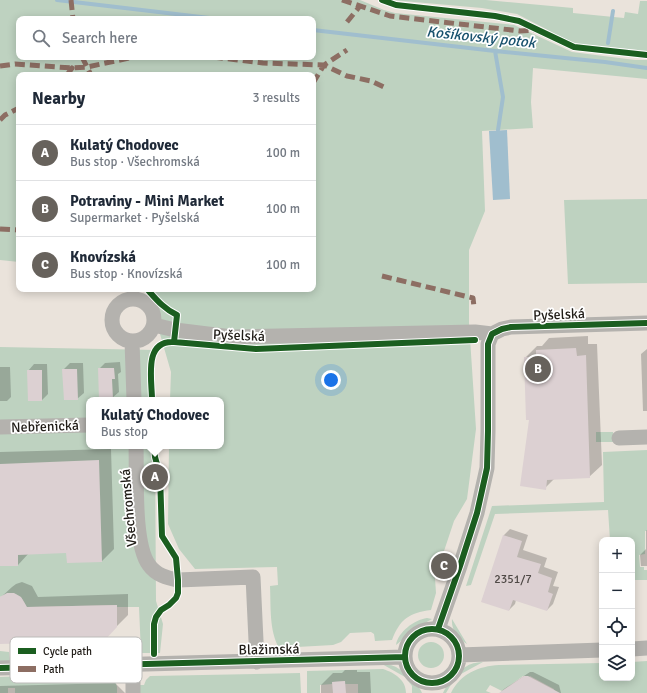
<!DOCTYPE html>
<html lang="en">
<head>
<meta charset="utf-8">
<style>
  body { margin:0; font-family:Signika,sans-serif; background:#f2f2f3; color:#1f2937 }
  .controls { position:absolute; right:12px; bottom:12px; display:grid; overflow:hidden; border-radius:8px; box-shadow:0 2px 10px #0003 }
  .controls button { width:36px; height:36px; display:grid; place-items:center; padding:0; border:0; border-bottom:1px solid #e0e1e3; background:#fff; color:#1f2937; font:20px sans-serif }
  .you { position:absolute; left:331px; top:380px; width:14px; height:14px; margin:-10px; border:3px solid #fff; border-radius:50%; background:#1a73e8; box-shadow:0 0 0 6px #1a73e833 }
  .badge { display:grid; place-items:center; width:26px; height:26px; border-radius:50%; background:#67625c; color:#fff; font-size:13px; font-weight:700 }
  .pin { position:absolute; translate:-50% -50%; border:2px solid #fff; box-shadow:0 1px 4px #0006 }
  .popup { position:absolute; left:86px; top:397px; width:138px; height:52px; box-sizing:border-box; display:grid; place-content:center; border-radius:8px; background:#fff; filter:drop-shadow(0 1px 3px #0005); font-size:13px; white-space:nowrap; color:#747a83 }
  .popup b { font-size:15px; color:#1f2937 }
  .popup::after { content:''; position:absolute; left:50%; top:100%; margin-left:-8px; border:8px solid transparent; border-top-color:#fff }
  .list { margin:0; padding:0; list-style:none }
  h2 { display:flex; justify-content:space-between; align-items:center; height:52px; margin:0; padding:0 16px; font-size:17px }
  h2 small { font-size:13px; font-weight:400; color:#747a83 }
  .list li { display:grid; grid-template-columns:26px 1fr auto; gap:12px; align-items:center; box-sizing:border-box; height:56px; padding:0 16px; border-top:1px solid #e0e1e3 }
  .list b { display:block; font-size:15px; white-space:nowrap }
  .list p { margin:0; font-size:13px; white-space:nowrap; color:#747a83 }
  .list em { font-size:13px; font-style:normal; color:#747a83 }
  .icon { flex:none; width:22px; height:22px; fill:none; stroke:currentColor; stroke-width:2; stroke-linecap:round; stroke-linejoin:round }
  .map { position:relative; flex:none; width:647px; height:693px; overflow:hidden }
  .search { position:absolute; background:#fff; box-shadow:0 2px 10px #0003; left:16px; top:16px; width:300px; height:44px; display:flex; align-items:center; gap:10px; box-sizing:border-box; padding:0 14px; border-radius:8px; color:#747a83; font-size:15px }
  .panel { position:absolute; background:#fff; box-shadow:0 2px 10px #0003; left:16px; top:72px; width:300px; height:220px; border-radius:8px }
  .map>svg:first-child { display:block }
  .green { fill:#bed2c0; fill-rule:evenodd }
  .water { fill:#a0bece }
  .shadow { fill:#0003 }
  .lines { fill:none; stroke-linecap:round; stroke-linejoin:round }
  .stream { stroke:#a0bece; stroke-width:4 }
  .building { fill:#dcd0d2 }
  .minor { stroke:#b4b2ae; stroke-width:15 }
  .quiet { stroke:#8d6e63; stroke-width:5; stroke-dasharray:10 5; stroke-linecap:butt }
  .cycleway-casing { stroke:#fff; stroke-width:8 }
  .cycleway { stroke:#1b5e20; stroke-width:6 }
  .labels { text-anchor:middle; stroke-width:3.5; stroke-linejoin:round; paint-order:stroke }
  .number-label { font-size:12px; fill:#4f4946 }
  .street-label { font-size:14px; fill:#201c17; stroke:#fff }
  .water-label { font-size:15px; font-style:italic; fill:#19526e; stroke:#fff }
  .key { fill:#fff; stroke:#bcbbb9; stroke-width:1 }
  .key-label { font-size:11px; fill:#201c17 }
</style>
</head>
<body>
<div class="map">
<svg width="647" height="693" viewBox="0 0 647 693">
  <rect width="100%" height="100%" fill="#eae3db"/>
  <path class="green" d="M0,0h360l24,10 11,3 119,12 58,27 63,8h12v19l-114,-11 -2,34 2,26 -51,3 3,80 -16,39v73l7,106 -9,70 -13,22 -19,57 1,15 -5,17c-22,3 -31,9 -39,30l-17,1 -1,-7 -3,-2 -21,1 -9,9 -8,3 -54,3c-10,-18 -8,-42 -9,-62l8,-1 -1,-18 -82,2 -16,-20 -11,-25 1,-78h52v-46h-51l1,-28 -24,-83h166v-214h-294v187l-19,-2zM19,19h294v38h-294z
    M392,0h94l87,8v5l51,5 1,-6 13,2 2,-13h7v50l-68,-7 -8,-2 -54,-28 -35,-6z
    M647,199v84l-79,1 -4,-84z
    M0,347l155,3v50h-66v46h66l1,155 7,23 -3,29h-19l-2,-46h-22l-1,-2 -90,2c-3,-13 -15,-17 -26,-10z
    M596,432h17v10h-17z
    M647,450v81h-2v23l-6,1 1,12h4v3h3v10h-15v-40h-22l-2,-30 -113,4 -24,71 -5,1 26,-80 112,-4 -1,-50z
    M427,618l5,1 -14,8 -22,18c2,-13 18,-25 31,-27z
    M452,619l15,25c-9,-5 -16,-14 -15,-25z
    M418 655a13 13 0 1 1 26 0a13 13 0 1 1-26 0Z
    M112,648h3l-1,11 -56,2v-9l2,-3z
    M52,649l2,2v3h-8v6l-31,1 -1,-8 2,-2z
    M0,651l9,1 1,9 -10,1z
    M647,661v32h-92l-1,-4 -24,-13 -1,1 -6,-1 -21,15 -12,-6 -4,6 5,2h-40c9,-19 28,-27 48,-28l103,-2v15h30v-16z
    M483,662l-22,12 -9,9 -6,10h-3c3,-7 7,-11 12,-16 10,-10 12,-14 28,-15z
    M382,664c16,1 17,5 28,15 5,4 9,7 12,14h-10v-7l-7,-9z
    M383,669c12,4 23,11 23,24h-48v-9h-13v-3l-13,1v2l-12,1v8h-13v-22z
    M102,673l6,1 6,3 3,10v6h-102v-5h-7v5h-8v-16l50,-2 1,6 6,-1v-5l31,-1v7h13z
    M300,673l1,20h-161v-8h4l2,-5 4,-4z"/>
  <path class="water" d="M507,130l3,69 -17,1 -4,-69z"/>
  <path class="shadow" d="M588,336v8h9l5,121 -13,12 -34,1 -10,10 -15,-69 -5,-61 12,-12h5l7,-8z
    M647,349v62h-4l-2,-57z
    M120,362l1,10 -3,2 1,18 -7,6 -13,-29 6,-6z
    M70,363h13l1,30 -7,6 -14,-29z
    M34,364h13l1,30 -6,6h-13l-1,-29z
    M0,367h10l1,30 -4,4h-7z
    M111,449l3,100 -12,12 -35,-9 -38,1 -11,12h-18v-113z
    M510,529l18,6 -5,15 24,8 -3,9 14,5 -5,14 6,1 -6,17 -6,6 -31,-10 -1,4 -6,6 -27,-9 22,-66z
    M647,530v36h-6l-1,-11 6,-6v-18z
    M22,582l10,4 6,11 90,-3v21l-13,13 -115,15v-45l12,-11 4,-3z
    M345,670h12v2h13l1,21h-50v-8l12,-12h9z
    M530,672h3l26,13 2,8h-61l4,-4z
    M115,683l10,10h-125v-7z"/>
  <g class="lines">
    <path class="stream" d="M57,0l161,19
      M313,30l182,21 110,11 42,6
      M608,43l5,-32
      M495,51l8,46 -5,33"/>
  </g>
  <path class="building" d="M576,348l1,8 9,-1 4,123 -43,2 -1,10 -26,-4 9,-66h-3l-2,-63h12v-7z
    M98,368h16l1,11h-3l1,20h-14z
    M62,369h15l1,31h-14z
    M27,370h15v31h-14z
    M99,460l3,102 -35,1 -1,-10 -48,2v11h-18v-102z
    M503,535l19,6 -5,16 24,7 -3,9 14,5 -4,14 5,2 -6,17 -34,-11 -4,11 -28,-9z
    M7,593h7l7,4 6,10 90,-2v22l-13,14 -104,3v-47z
    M524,676h4l32,17h-61z
    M345,681l1,12h-13l-1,-11z"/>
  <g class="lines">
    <path class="minor" d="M112 320a21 21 0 1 1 42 0a21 21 0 1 1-42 0Z
      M154,325l21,5 57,7 243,-5 17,2 10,-5 9,-2 136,-4
      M132,341l2,59
      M0,427l89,-2
      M619,438l28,-1
      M136,446c1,28 -3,98 13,119 7,10 18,13 29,15l75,-3 4,85
      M438,629l22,-63 17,-53 10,-45 1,-37v-87l4,-10
      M405 656a27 27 0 1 1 54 0a27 27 0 1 1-54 0Z
      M632,649l15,-1
      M459,655l143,-5
      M0,668l405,-11
      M133,693v-28"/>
    <path class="quiet" d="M71,0l2,19
      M342,0l48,16 130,15 14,-1
      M347,22l13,-16
      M82,57l9,18
      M213,57l50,6 61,2 23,11 24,5 13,6
      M0,66l15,-2 57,4 15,-1 47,-10
      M67,75l5,-7 -2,7
      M313,83l11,-18 23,-15
      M0,120l5,-5 14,-7
      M0,229l19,1
      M382,276l91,22 1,9
      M220,290l1,-1"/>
    <defs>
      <path id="cycleway" d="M382,0l14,5 99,11 24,5 55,26 73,8
        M147,289c9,10 17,20 30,26l-3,27c-31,-2 -22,38 -22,58
        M174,342l82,7 219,-9
        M154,446l1,11 5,18 2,61 14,22 2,22v13l-2,5 -7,7 -8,5 -5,7 -2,7v30
        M438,629l22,-63 17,-53 10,-45 1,-37v-87l4,-10 10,-5 9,-2 136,-4
        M405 656a27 27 0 1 1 54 0a27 27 0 1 1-54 0Z
        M0,668l405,-11"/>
    </defs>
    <use href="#cycleway" class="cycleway-casing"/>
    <use href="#cycleway" class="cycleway"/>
  </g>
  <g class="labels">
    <g class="number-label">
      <text x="513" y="583">2351/7</text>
    </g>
    <g class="street-label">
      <text transform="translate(559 314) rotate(-2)" y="5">Pyšelská</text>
      <text transform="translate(239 335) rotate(2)" y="5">Pyšelská</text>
      <text transform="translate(45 426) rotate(-2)" y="5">Nebřenická</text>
      <text transform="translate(128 508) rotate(-95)" y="5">Všechromská</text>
      <text transform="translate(269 649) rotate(-1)" y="5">Blažimská</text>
    </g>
    <g class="water-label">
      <text transform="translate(481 37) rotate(6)" y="5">Košíkovský potok</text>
    </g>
  </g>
  <rect x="10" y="637" width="132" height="46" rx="6" class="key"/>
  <rect x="18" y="648" width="18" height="6" fill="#1b5e20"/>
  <rect x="18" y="666" width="18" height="6" fill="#8d6e63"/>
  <g class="key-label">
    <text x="43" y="655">Cycle path</text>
    <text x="43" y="673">Path</text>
  </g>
</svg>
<div class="controls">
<button>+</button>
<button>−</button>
<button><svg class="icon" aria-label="locate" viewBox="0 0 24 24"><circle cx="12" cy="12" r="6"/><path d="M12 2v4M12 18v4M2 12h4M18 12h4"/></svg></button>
<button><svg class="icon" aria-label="layers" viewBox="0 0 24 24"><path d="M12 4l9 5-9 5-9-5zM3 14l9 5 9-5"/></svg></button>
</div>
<div class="you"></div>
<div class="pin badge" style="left:155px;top:477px">A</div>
<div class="popup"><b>Kulatý Chodovec</b>Bus stop</div>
<div class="pin badge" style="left:538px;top:369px">B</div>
<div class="pin badge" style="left:444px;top:566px">C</div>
<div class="search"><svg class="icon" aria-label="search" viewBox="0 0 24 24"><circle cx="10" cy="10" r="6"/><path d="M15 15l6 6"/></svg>Search here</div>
<section class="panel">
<h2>Nearby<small>3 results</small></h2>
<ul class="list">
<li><span class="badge">A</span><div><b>Kulatý Chodovec</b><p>Bus stop · Všechromská</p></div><em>100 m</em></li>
<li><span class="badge">B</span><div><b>Potraviny - Mini Market</b><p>Supermarket · Pyšelská</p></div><em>100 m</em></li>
<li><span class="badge">C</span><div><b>Knovízská</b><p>Bus stop · Knovízská</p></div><em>100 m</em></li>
</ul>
</section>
</div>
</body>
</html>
